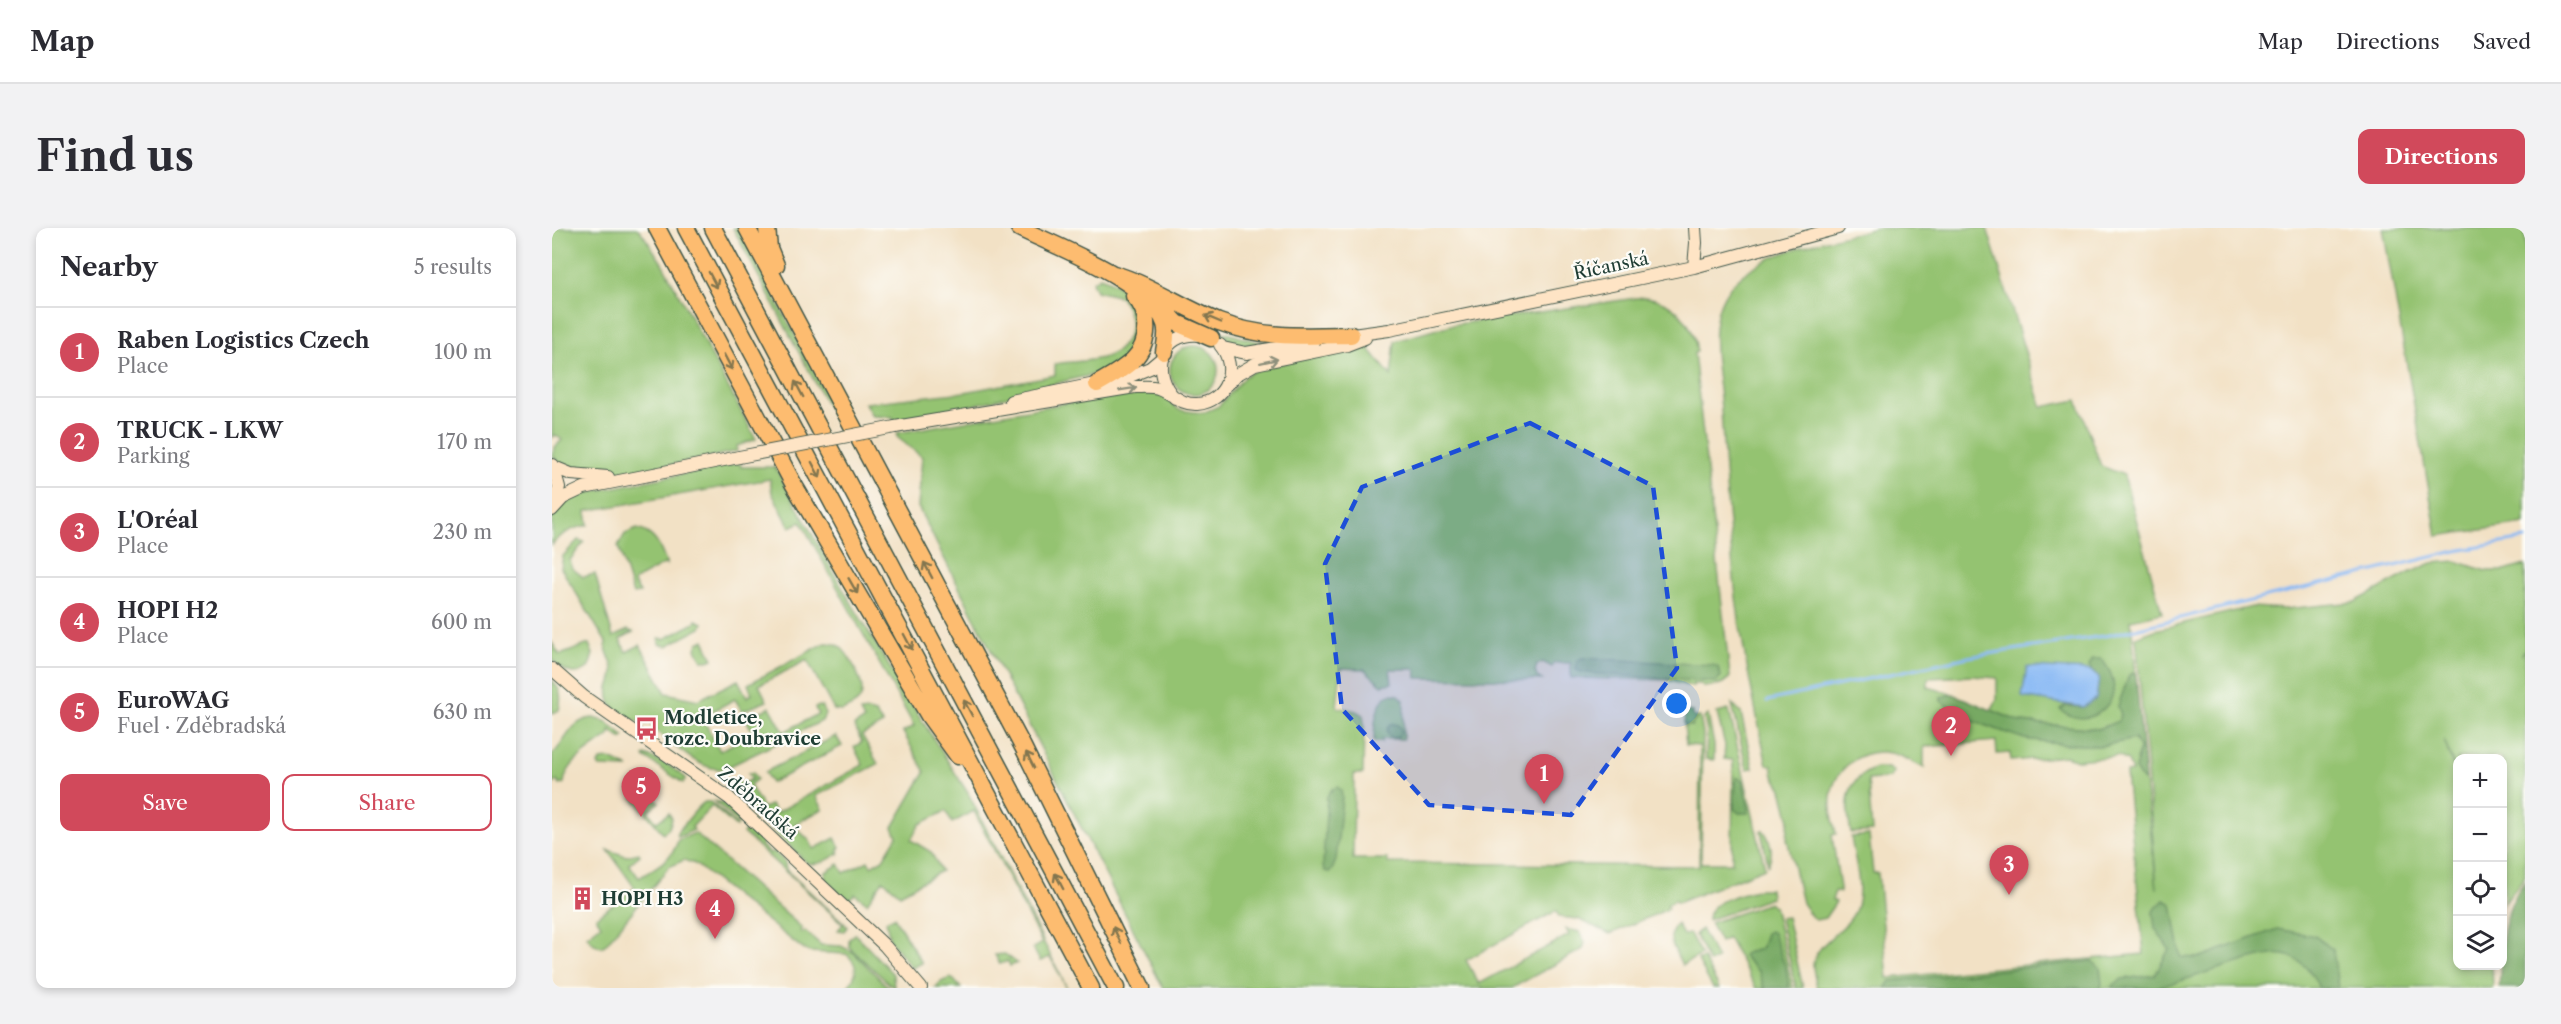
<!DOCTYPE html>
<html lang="en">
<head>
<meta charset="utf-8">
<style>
  body { margin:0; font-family:"Libre Caslon Text",serif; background:#f2f2f3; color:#2b2b33 }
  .controls { position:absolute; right:18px; bottom:18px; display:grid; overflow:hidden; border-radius:12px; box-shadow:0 3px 9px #0003 }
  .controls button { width:54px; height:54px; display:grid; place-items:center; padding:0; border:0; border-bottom:2px solid #e1e1e2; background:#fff; color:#2b2b33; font:30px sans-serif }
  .you { position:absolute; left:1125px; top:476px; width:21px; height:21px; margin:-15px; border:4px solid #fff; border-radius:50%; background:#1a73e8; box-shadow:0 0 0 9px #1a73e833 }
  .badge { display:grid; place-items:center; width:39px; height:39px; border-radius:50%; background:#d1495b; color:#fff; font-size:20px; font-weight:700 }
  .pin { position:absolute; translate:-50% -50px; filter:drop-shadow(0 2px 3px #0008) }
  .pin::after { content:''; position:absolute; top:32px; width:21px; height:18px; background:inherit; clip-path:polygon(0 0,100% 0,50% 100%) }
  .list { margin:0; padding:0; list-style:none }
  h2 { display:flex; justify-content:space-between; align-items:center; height:78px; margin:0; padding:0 24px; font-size:26px }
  h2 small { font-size:20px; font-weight:400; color:#7c7c81 }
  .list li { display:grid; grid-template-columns:39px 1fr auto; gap:18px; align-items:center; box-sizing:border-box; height:90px; padding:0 24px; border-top:2px solid #e1e1e2 }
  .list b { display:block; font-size:22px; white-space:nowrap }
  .list p { margin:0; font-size:20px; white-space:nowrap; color:#7c7c81 }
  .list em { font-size:20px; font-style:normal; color:#7c7c81 }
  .actions { display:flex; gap:12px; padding:18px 24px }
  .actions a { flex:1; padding:14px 0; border:2px solid #d1495b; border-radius:12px; text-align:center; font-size:21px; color:#d1495b }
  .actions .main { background:#d1495b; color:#fff }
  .icon { flex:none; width:33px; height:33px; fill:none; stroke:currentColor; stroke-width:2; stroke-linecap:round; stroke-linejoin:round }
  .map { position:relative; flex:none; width:1973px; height:760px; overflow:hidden; border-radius:12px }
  header { display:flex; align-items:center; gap:36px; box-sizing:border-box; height:84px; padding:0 30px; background:#fff; border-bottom:2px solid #e1e1e2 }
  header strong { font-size:28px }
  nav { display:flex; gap:33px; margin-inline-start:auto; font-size:21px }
  .intro { display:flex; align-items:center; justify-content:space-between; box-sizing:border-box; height:144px; padding:0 36px }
  h1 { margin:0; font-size:42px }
  .button { padding:15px 27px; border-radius:12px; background:#d1495b; color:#fff; font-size:21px; font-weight:700 }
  main { display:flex; gap:36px; padding:0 36px }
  aside { flex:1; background:#fff; border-radius:12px; box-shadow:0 3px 9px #0003 }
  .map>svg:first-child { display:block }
  .green { fill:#94c371; stroke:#5a8052; stroke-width:1.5 }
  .forest { fill:#77a963; stroke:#4b734c; stroke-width:1.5 }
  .water { fill:#89b9f4; stroke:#547b94; stroke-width:1.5 }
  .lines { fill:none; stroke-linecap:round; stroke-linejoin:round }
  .stream { stroke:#89b9f4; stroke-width:3 }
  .secondary-casing { stroke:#3f564a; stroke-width:14 }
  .highway-casing { stroke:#3f564a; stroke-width:19 }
  .secondary { stroke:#fee4c5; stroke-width:12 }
  .highway { stroke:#fdbc6f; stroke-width:16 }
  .secondary-bridge-casing { stroke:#3f564a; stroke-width:14; stroke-linecap:butt }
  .secondary-bridge { stroke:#fee4c5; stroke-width:12 }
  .oneway { stroke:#83764f }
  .oneway2 { stroke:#8e907c }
  .marked { fill:#1d4ed8; fill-opacity:0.2; stroke:#1d4ed8; stroke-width:4.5; stroke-dasharray:12 8; stroke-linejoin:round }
  .labels { text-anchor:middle; stroke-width:4.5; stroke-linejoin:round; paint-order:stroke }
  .street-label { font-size:18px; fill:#1f3d34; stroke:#fdfcf7 }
  .poi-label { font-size:18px; font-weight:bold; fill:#1f3d34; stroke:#fdfcf7; text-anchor:start }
</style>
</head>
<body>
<header>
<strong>Map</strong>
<nav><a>Map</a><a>Directions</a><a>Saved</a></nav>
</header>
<div class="intro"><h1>Find us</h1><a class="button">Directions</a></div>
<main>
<aside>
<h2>Nearby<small>5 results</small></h2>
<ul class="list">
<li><span class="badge">1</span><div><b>Raben Logistics Czech</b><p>Place</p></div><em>100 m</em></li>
<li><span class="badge">2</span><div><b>TRUCK - LKW</b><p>Parking</p></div><em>170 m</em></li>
<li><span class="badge">3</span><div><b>L'Oréal</b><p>Place</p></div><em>230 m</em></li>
<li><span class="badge">4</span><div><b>HOPI H2</b><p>Place</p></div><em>600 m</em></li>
<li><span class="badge">5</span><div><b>EuroWAG</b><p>Fuel · Zděbradská</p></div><em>630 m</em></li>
</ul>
<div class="actions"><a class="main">Save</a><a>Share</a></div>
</aside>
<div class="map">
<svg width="1973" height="760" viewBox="0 0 1973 760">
  <rect width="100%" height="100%" fill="#fdfcf7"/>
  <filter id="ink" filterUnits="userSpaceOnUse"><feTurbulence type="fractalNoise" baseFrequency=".0167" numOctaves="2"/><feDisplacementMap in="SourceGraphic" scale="12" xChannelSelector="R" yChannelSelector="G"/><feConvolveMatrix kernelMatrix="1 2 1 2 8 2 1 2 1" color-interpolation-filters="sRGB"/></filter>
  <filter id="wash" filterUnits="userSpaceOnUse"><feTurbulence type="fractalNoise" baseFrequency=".008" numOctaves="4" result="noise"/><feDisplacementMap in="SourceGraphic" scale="24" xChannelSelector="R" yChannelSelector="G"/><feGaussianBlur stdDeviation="1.35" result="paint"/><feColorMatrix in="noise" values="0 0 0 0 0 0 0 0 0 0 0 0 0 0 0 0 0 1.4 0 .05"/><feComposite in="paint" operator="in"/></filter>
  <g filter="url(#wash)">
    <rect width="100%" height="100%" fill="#f2e1c5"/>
    <path class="green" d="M4,0h80l4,2 22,33 94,176 -19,7v5c-40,8 -158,42 -185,4l2,-7 8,-8 -6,-5 -4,3v-206z
      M181,0h5l104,196 -4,2z
      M1324,0h111l55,179 35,-7 24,66 23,9 38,138 -31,7 5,56 -3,-3 -14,48 -21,8 -78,-7 -29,-12 6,-10v-22l-24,-2 -45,2v9l25,7 -11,3 8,11 14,4 5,8 56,19 41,5 35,2 33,-7 6,10 -4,10 6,21h3l12,109 -21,-252 19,-7 97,-23 33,2 70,-7 54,-29 23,-10 24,-2 30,10h19l20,-6v85l-5,5 5,-4v225l-21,28 -2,-146h-44l-1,16 -13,-34 13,38 1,188h34l1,22h-676c-1,-7 -4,-16 -4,-23 3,-25 37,-34 44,-59 6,-21 -3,-48 -6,-69l18,-2 4,38h5l10,105 256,-24 -18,-181 6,-1 -4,-11 -10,-5 -41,4 -11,-4 -55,5 -1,-8 -13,1 -1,-13 -72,6v21c-11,-5 -21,-13 -34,-15 -29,-6 -56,16 -59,44 -2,12 3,25 5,37l-4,1 8,53v4l-5,-1 -3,9 4,2 -11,16 -9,2 -5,-4 -9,-13 -15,-65 2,-21 -7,-28 -8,-13 -2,-11h-5c-11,-53 -23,-106 -30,-160 -8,-65 -12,-130 -16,-195 -2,-37 -17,-88 7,-120 29,-40 103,-50 148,-62z
      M1831,0h142v296l-88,12z
      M548,49c22,7 30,17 38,37 8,21 -6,42 -24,53 -13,8 -35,10 -49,14 -57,16 -113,31 -171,41l-1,-5 -21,-1 -7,-13 100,-11 90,-17v-11c27,-5 63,2 74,-31 4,-12 -1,-25 -8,-36l-25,-6 -4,-9z
      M1091,69c31,2 51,26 54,55l-3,1 36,324c-7,9 -17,9 -27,10l-1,-3h-9v3l-27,-7 -95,-2v-15h-17l-2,4 -9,-5 -6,3 -2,6 2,6 5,3 -125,-2 -1,-9h-26l2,14 -10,2 -18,-16 -23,-1 -4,39 19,4 7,4 1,8 -1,51h-9l-1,85h34l1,4 311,3 1,-120 -14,-1 -2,-21 2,2 10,-6v-3h4l3,16 -2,130h31l1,-103 -9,-1 1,-14 -8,-32 12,-3 36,158 -88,35 -2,-3 -8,5 1,4 -58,25 -32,-15 -19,-2 -3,-6 -90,49 13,24 90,-49 -3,-6 14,3 5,10 -2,7 -71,39h-349l-245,-481 4,-50 -25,-20v-4l245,-43 19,4 18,16 24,3 16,-7 26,-30 14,-8 112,-24 -1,6 21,26 4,-35 56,-16z
      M670,104l40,11 1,1c-17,3 -32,3 -41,-12z
      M618 142a24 24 0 1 1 48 0a24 24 0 1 1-48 0Z
      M188,235l1,4h34l68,122 70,117 55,87 99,195 -17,-31 -10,4 -7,-13 9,-5 -68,-132 -22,12 -6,-12 -26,13 -9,16 20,12 10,19 -41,23 -17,-14 -16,23 -12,-9 -6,5 -5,-2 -19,-17 1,-8 13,-8 5,9 24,-12 3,5 12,-7 14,-23 -4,-9 32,-55 -22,-40 11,-6 -113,-204 -11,5 -18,-34 -2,-14 -184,32 2,14c-15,3 -27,8 -36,20v-27l14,-17 19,-8z
      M85,301c20,5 23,19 30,36l-3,-1 -29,16 -1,3 6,10 -7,1 -15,-48 7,-12z
      M26,312l6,2 -14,18 2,8 11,9 12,-3 18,63 15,-7 5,2 -13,7 6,13 14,-7 26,48 32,7 40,-20 9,17 5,-3 -4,-10 77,-41c5,0 9,0 14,3 10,7 27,39 22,51 -3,8 -13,11 -19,14l-8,-1 -27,-50 -48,25 8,16 -25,10 -7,-12 -33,18 18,34 33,-18 -6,-12 2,-4 21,-10 14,25 34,-18 -3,-6 4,-2 3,1 3,7 -3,7 -96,47c-24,7 -55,-27 -73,-40l1,-2 -5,-4 -3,2c-18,-4 -41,-13 -37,-36 2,-7 5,-12 4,-19 -1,-9 -9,-19 -7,-27l-45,-74 2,-12z
      M144,392l7,3 -2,5 -34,18 -8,-2v-6l5,1 31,-16z
      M152,412l9,19 -5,2 -6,-1 -6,-11 2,-6z
      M0,415l8,12 29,-11 4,10 -4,13c-14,12 -27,4 -37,-8z
      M0,452c9,9 10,18 7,30l-7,4z
      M839,466l8,1 5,5 -1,39h-21v3h-8c0,-15 1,-43 17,-48z
      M1180,476l9,9 12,55 -6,1z
      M316,483l7,2 8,11 -21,11 16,29 -62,32 7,13 -30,16 16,15 5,9 21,-11 5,9 -2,7c-10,6 -19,12 -31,9l-74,-72 -2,-7 6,-5 4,6 11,-6 -4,-6h5l4,6 -7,6 13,23 8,-3 5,8 87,-48 -9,-18 8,-5 -8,-16 10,-6 -4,-8z
      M1156,487l6,30v15l-8,-1 1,-27 -3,-14z
      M41,490l12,3 19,16 -2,2 -12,-8v4c-16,13 -44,26 -46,48l-4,2 -3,-4 -5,4v-30c15,-14 18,-35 41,-37z
      M284,508l6,10 -71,37 -6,-11z
      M93,527l20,8 21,15 -3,5 -39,-26z
      M58,531l19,9 -29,-1 -2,-2 2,-5z
      M1324,540h12l6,4 -4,6 -22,2 4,51 -21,2c-6,-30 -7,-53 25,-65z
      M81,570h20l6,4 -11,9 9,11 12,-9 3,6 -3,9 -6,5z
      M162,573l10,2 15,13v7z
      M153,574h5l27,23 -1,2 -24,-21 -20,21 2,3 -16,7 -1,-5c9,-8 20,-26 28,-30z
      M1211,602c8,10 11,23 5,35l-7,-34z
      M194,603l6,1 12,10 -3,3 9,8 3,-2 12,11 1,8 58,53 3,4 -3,4 -6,-1 5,-6 -100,-91z
      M143,605l107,95 -2,3 2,2 3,-2 16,14 20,1 12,6 36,36h-42c10,-13 13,-23 -1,-34l-37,-2 -6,-3 -108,-85 -11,-4 -15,7 -64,78 -4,2 -7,-3 -7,-8 14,-11 -5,-8 39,-29 -27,-38 18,6 13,-3 1,2 -11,9 10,14c16,-11 34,-18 39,-38z
      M1207,661h11l1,9 -63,22c-2,-20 36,-26 51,-31z
      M1217,675l5,3 19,82h-37l-28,-50 -8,4 -10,-19z
      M342,689l28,46 -10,5 -22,-27 -4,-20z
      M1235,689l16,71h-7l-16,-70z
      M1125,696l6,11 7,-1 11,21 -19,10c-6,-13 -18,-29 -5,-41z
      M1149,701l16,30 -8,4 -14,-28z
      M303,706l38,40 1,14 -45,-41v-8z
      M453,726l12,9 -7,3 -2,-5 -8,3 -5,-9z
      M1151,730l16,30h-6l-15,-27z
      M398,750l4,2 7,8h-26l6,-6z"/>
    <path class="forest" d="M1030,430l131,7 5,2 3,9 -5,6 -132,-9 -8,-3 1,-9z
      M1541,431h8c36,39 -14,76 -41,50l5,-3 18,1 16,-29 -10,-12z
      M1581,445l3,3 9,104h-3l-7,-11 5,-20 -6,-10 -33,7 -35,-2 -41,-5 -56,-19 -5,-8 -14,-4 -9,-7v-4l12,-3 67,28 78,7 21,-8 2,-6 -3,-9 11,-31z
      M1133,483l7,1v4l4,1 -4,9 -8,-2z
      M835 503a7 7 0 1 1 14 0a7 7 0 1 1-14 0Z
      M1184,550h3l4,3 6,28 -1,4h-9l-5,-4z
      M785,559l4,3 1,7 -6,63 -4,10 -3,2 -4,-1 -2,-5 4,-70 5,-7z
      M1973,653v107h-26c3,-36 1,-76 26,-107z
      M1612,672l8,4 9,53 17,1 79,-29 38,7 18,14 5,38h-19c-6,-15 -18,-30 -35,-33 -20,-5 -102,28 -130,33 -13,0 -28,0 -41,0l-1,-2 10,-7 33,-4 14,-26 -14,-21 -2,-17z
      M1218,703l3,2 13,36 3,19h-25l-5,-16 -16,-16 2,-3 16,-4 5,-16z
      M1540,733l8,7 2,16 -2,4h-214l5,-7z"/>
    <path class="water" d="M1475,439l63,3 9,8 -3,21 -13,8 -61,-10z"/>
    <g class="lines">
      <path class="stream" d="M1215,473l201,-44 142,-22 346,-84 69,-12"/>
    </g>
  </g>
  <g filter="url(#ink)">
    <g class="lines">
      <defs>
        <path id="secondary" d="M1142,39l2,-24 -1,-15
          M793,108l44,-6 305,-63 144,-39
          M671,120l23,5 67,-11
          M676,156l8,-9 19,-11 92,-19 18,-7
          M623,170c-26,-25 -15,-67 25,-63
          M459,173l114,-23 25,-10 12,-10
          M343,199l240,-40c7,0 16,-1 23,1 14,5 23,17 39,16 30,-2 42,-37 23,-59
          M1,237l6,22 -5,19
          M2,239l17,7 37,3
          M0,282l11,-12 21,-10 155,-31
          M0,441l32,28 145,101 156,148 36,42"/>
        <path id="highway" d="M105,0l137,257 135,231 29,40
          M134,0l405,760
          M161,0l403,760
          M195,0l276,519 119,241
          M215,0l2,20 7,17
          M467,0c38,19 133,54 146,96 3,9 0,20 -1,28
          M562,46c37,11 69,34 105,48 45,17 85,14 132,13
          M610,79l15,16 34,15
          M545,156c12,-7 26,-14 36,-24 17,-17 18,-47 1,-64"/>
      </defs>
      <use href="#secondary" class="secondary-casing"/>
      <use href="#highway" class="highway-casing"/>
      <use href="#secondary" class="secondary"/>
      <use href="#highway" class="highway"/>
      <defs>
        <path id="secondary-bridge" d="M187,229l156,-30"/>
      </defs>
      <use href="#secondary-bridge" class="secondary-bridge-casing"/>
      <use href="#secondary-bridge" class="secondary-bridge"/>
    </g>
    <defs><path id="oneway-shaft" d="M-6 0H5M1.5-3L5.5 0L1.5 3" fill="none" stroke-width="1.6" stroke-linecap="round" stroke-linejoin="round" transform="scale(1.5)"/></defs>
    <g class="oneway">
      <use href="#oneway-shaft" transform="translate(161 52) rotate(62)"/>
      <use href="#oneway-shaft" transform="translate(661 91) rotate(-157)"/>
      <use href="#oneway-shaft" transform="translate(176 134) rotate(62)"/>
      <use href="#oneway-shaft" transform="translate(247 161) rotate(-118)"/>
      <use href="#oneway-shaft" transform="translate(264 242) rotate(62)"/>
      <use href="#oneway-shaft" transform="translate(376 342) rotate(-118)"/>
      <use href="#oneway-shaft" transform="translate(301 358) rotate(60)"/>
      <use href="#oneway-shaft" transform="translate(356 414) rotate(62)"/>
      <use href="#oneway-shaft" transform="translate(416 480) rotate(-118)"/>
      <use href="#oneway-shaft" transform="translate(478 532) rotate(-117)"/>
      <use href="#oneway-shaft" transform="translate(507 653) rotate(-118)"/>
      <use href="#oneway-shaft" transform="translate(565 707) rotate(-115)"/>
    </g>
    <g class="oneway2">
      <use href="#oneway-shaft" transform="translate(717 133) rotate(-12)"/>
      <use href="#oneway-shaft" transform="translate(576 161) rotate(-9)"/>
    </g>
  </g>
  <path class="marked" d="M978,195l123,63 24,182 -106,147 -142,-10 -87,-96 -17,-145 37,-77z"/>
  <defs>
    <symbol id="bus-bare" viewBox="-9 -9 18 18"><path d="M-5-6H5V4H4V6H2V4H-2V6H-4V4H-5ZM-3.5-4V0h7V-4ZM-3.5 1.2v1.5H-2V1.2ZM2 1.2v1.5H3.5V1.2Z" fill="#d1495b" stroke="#fdfcf7" stroke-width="2.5" paint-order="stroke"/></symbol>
    <symbol id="building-bare" viewBox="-9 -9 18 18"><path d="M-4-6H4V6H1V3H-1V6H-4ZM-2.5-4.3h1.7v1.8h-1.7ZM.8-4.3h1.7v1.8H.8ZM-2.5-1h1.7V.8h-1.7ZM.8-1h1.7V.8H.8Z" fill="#d1495b" stroke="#fdfcf7" stroke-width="2.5" paint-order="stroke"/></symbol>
  </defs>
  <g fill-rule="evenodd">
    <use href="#bus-bare" x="78" y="484" width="33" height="33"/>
    <use href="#building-bare" x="14" y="654" width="33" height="33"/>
  </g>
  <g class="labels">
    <g class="street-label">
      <text transform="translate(1059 38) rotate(-12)" y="6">Říčanská</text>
      <text transform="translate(206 575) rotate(41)" y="6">Zděbradská</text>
    </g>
    <g class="poi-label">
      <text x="112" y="496">Modletice,<tspan x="112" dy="21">rozc. Doubravice</tspan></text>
      <text x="49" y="677">HOPI H3</text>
    </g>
  </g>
</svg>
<div class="controls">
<button>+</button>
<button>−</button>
<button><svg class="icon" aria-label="locate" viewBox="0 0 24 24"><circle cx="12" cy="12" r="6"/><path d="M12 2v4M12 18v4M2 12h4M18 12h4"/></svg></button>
<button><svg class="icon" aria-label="layers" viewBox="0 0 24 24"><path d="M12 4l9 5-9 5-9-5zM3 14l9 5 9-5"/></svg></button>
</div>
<div class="you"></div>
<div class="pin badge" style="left:992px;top:576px">1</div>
<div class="pin badge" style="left:1399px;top:528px">2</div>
<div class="pin badge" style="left:1457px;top:667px">3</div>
<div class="pin badge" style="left:163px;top:711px">4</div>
<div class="pin badge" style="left:89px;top:589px">5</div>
</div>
</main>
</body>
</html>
